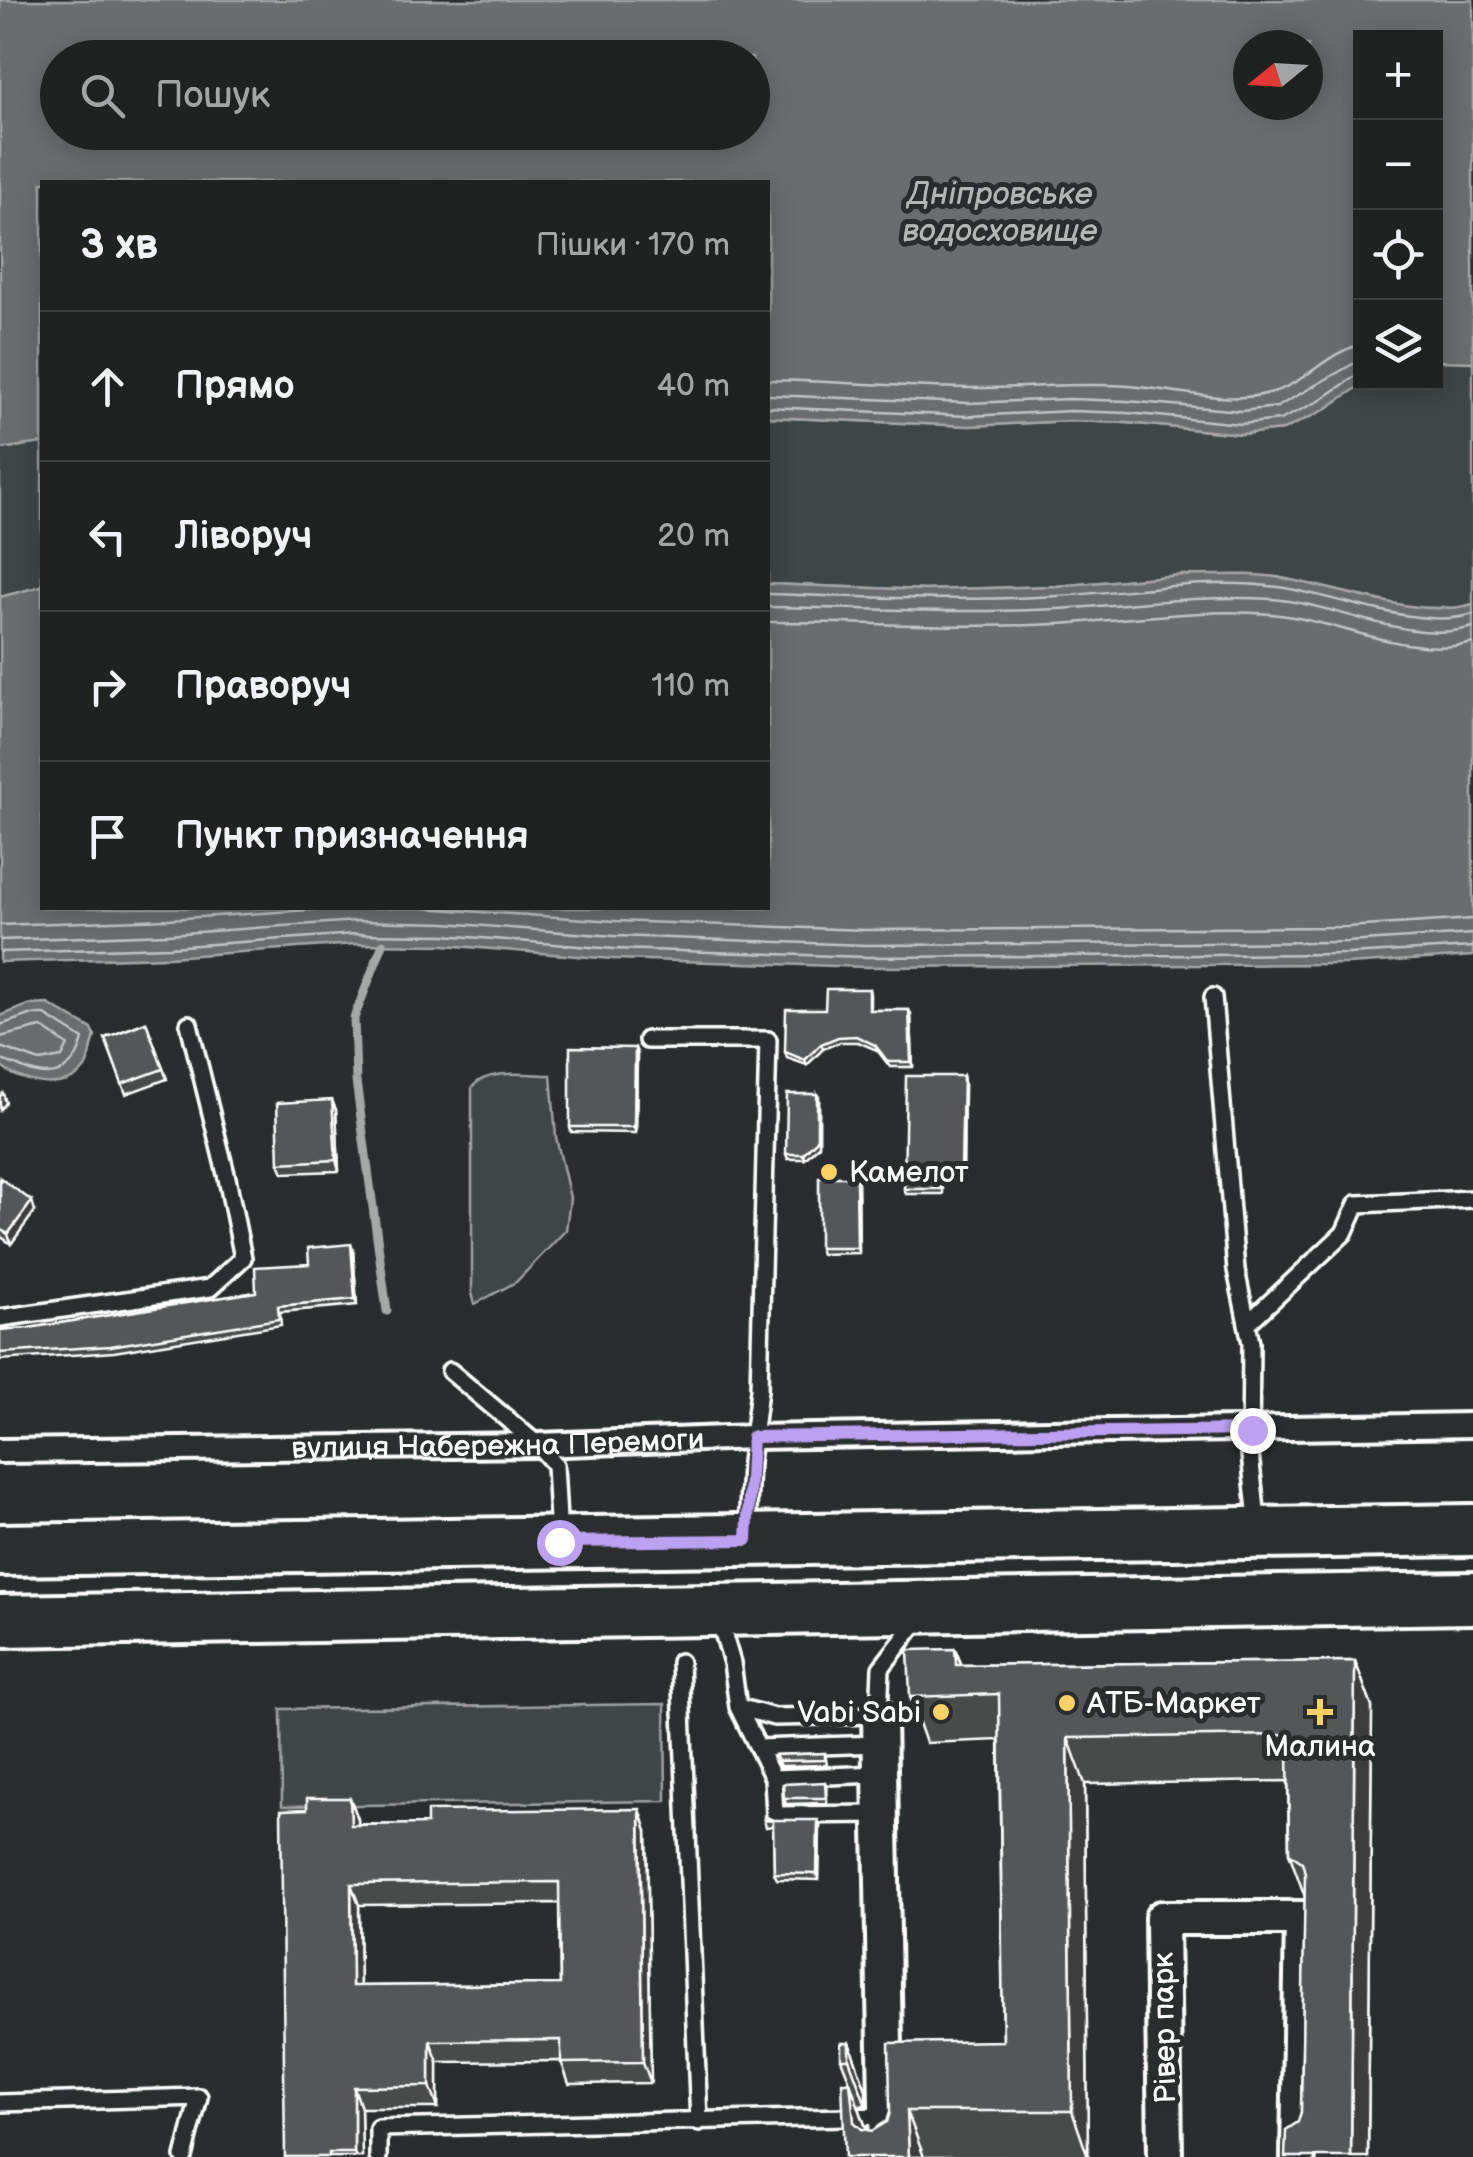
<!DOCTYPE html>
<html lang="uk">
<head>
<meta charset="utf-8">
<style>
  body { margin:0; font-family:"Balsamiq Sans",sans-serif; background:#2d2f2f; color:#f1f3f6 }
  .controls { position:absolute; right:30px; top:30px; display:grid; overflow:hidden; border-radius:0px; box-shadow:0 5px 25px #0003 }
  .controls button { width:90px; height:90px; display:grid; place-items:center; padding:0; border:0; border-bottom:2px solid #3d3f40; background:#202222; color:#f1f3f6; font:50px sans-serif }
  .compass { position:absolute; left:1233px; top:30px; width:90px; height:90px; border-radius:50%; background:#202222; box-shadow:0 5px 25px #0003; rotate:252deg }
  .stop { position:absolute; width:30px; height:30px; margin:-22px; border:8px solid #bca0f2; border-radius:50%; background:#fff }
  .stop.end { background:#bca0f2; border-color:#fff; box-shadow:0 2px 10px #0008 }
  .list { margin:0; padding:0; list-style:none }
  h2 { display:flex; justify-content:space-between; align-items:center; height:130px; margin:0; padding:0 40px; font-size:42px }
  h2 small { font-size:32px; font-weight:400; color:#a2a4a5 }
  .list li { display:grid; grid-template-columns:65px 1fr auto; gap:30px; align-items:center; box-sizing:border-box; height:150px; padding:0 40px; border-top:2px solid #3d3f40 }
  .list b { display:block; font-size:38px; white-space:nowrap }
  .list em { font-size:32px; font-style:normal; color:#a2a4a5 }
  .icon { flex:none; width:55px; height:55px; fill:none; stroke:currentColor; stroke-width:2; stroke-linecap:round; stroke-linejoin:round }
  .map { position:relative; flex:none; width:1473px; height:2157px; overflow:hidden }
  .search { position:absolute; background:#202222; box-shadow:0 5px 25px #0003; left:40px; top:40px; width:730px; height:110px; display:flex; align-items:center; gap:25px; box-sizing:border-box; padding:0 35px; border-radius:55px; color:#a2a4a5; font-size:38px }
  .panel { position:absolute; background:#202222; box-shadow:0 5px 25px #0003; left:40px; top:180px; width:730px; height:730px; border-radius:0px }
  .map>svg:first-child { display:block }
  .green { fill:#414445; stroke:#a0a2a2; stroke-width:2.5 }
  .water { fill:#6a6c6d; stroke:#a6a7a7; stroke-width:2.5; fill-rule:evenodd }
  .lines { fill:none; stroke-linecap:round; stroke-linejoin:round }
  .shore { stroke:#c3c4c5; stroke-width:2.5 }
  .stream { stroke:#a6a7a7; stroke-width:9 }
  .service-casing { stroke:#fff; stroke-width:22 }
  .pedestrian-casing { stroke:#fff; stroke-width:30 }
  .minor-casing { stroke:#fff; stroke-width:40 }
  .primary-casing { stroke:#fff; stroke-width:58 }
  .service { stroke:#2a2d2e; stroke-width:15 }
  .pedestrian { stroke:#2a2d2e; stroke-width:22 }
  .minor { stroke:#2a2d2e; stroke-width:32 }
  .primary { stroke:#2a2d2e; stroke-width:50 }
  .wall { fill:#494b4c; stroke:#fff; stroke-width:2.5; fill-rule:evenodd }
  .shaded-wall { fill:#3c3d3e; stroke:#fff; stroke-width:2.5 }
  .building { fill:#555758; stroke:#fff; stroke-width:2.5; fill-rule:evenodd }
  .route { stroke:#bca0f2; stroke-width:12 }
  .poi-dot { fill:#ffd166; stroke:#2a2d2e; stroke-width:4 }
  .labels { text-anchor:middle; stroke-width:10; stroke-linejoin:round; paint-order:stroke }
  .poi-label { font-size:30px; fill:#fff; stroke:#2a2d2e; text-anchor:start }
  .street-label { font-size:30px; fill:#fff; stroke:#2a2d2e }
  .water-label { font-size:32px; font-style:italic; fill:#b4b6b6; stroke:#2a2d2e }
</style>
</head>
<body>
<div class="map">
<svg width="1473" height="2157" viewBox="0 0 1473 2157">
  <rect width="100%" height="100%" fill="#2a2d2e"/>
  <filter id="ink" filterUnits="userSpaceOnUse"><feTurbulence type="fractalNoise" baseFrequency=".01" numOctaves="2"/><feDisplacementMap in="SourceGraphic" scale="20" xChannelSelector="R" yChannelSelector="G"/><feConvolveMatrix kernelMatrix="1 2 1 2 8 2 1 2 1" color-interpolation-filters="sRGB"/></filter>
  <g filter="url(#ink)">
    <path class="green" d="M1449,360l24,2v242l-12,4h-48l-136,-31 -97,-2 -123,11 -132,4 -157,-6v-167l202,9 101,-5 56,2 114,11 42,-4 41,-20 40,-27 72,-1v-21z
      M42,443v143l-42,11v-148z
      M551,1075l5,62 14,61 -4,32 -50,52 -41,22 -3,-11v-206c16,-19 56,-12 79,-12z
      M665,1704l1,97 -384,5 -1,-97z"/>
    <path class="water" d="M0,0h1473v362l-37,-1v-323h-76v344l4,1 -40,27 -41,20 -42,4 -114,-11 -56,-2 -101,5 -202,-9v-235h-726v261l-42,6zM1248,45h60v60h-60zM58,58h694v74h-694z
      M1180,575c33,1 69,-3 101,3 55,9 140,42 192,26v352l-125,8 -482,3 -253,-8 -169,-14 -88,-1 -187,13 -169,5v-365l42,-11v322h726v-324l157,6 132,-4z
      M48,1004l44,25 3,7c-3,9 -5,24 -10,32 -20,26 -64,15 -85,-2v-50l28,-11z"/>
    <g class="lines">
      <path class="shore" d="M768,380c66,1 132,7 199,8 54,1 107,-6 161,-2 46,3 100,20 145,6 32,-9 55,-40 87,-47
        M768,395l201,8 101,-4 57,2 114,10 36,-4 83,-47
        M768,407l201,9 102,-5 56,2 114,11 39,-4 39,-19 41,-28
        M768,594c96,3 193,8 290,2 72,-4 148,-19 220,-9 57,8 142,44 195,27
        M768,607c96,1 193,7 289,2 72,-4 142,-14 214,-10 64,4 138,47 202,28
        M768,622c96,0 192,7 289,2 72,-4 142,-16 214,-10 67,6 134,45 202,29
        M423,908l192,13 251,9 481,-3 126,-8
        M0,925l168,-6 172,-11
        M0,940l168,-6 189,-13 88,2 169,13 252,9 481,-3 126,-8
        M0,952l169,-5 187,-13 88,1 170,14 252,8 482,-3 125,-7
        M0,1025l30,-10h15l38,24c-6,23 -18,39 -45,34 -13,-2 -25,-11 -38,-13
        M0,1037l41,-10 27,18 -6,12 -22,4 -40,-14"/>
      <path class="stream" d="M383,944l-29,74 2,63 31,230"/>
      <defs>
        <path id="service" d="M1213,997l23,273 15,73 -1,111 8,75
          M647,1040h121l-9,350 -9,72 -3,73
          M0,1318l210,-30 33,-30 -16,-80 -38,-154
          M1247,1324l97,-91 13,-29 116,-5
          M450,1371l88,74 17,20 4,73
          M719,1619l13,44 6,44 36,10 105,-2 2,-47 41,-53
          M680,1662l19,460
          M738,1707l35,71 2,37 107,-1
          M758,1748l122,-4
          M773,1778l108,-4
          M0,2103l199,-6 -15,60
          M378,2157v-29l509,-12"/>
        <g id="pedestrian">
          <path id="s1" d="M0,1451l538,-6 215,-8 720,-12"/>
        </g>
        <path id="minor" d="M879,1715l8,442
          M1165,2157l-3,-239h140l-4,239"/>
        <path id="primary" d="M0,1550l1473,-20
          M0,1621l1473,-23"/>
      </defs>
      <use href="#service" class="service-casing"/>
      <use href="#pedestrian" class="pedestrian-casing"/>
      <use href="#minor" class="minor-casing"/>
      <use href="#primary" class="primary-casing"/>
      <use href="#service" class="service"/>
      <use href="#pedestrian" class="pedestrian"/>
      <use href="#minor" class="minor"/>
      <use href="#primary" class="primary"/>
    </g>
    <path class="wall" d="M869,989l1,5v16h39l2,5 2,52h-23l-13,-17 -19,-8h-18l-17,7 -16,16 -20,-7 -2,-6 40,-43z
      M146,1022l21,57 -41,15 -21,-56z
      M635,1048l2,5 -1,80 -65,-1 -1,-5z
      M963,1076l1,6 -1,95h-20v17h-37l-2,-5z
      M819,1099v46l-14,14h-17l-2,-5z
      M336,1110l3,61 -56,2 -4,-10z
      M0,1178l35,33 -24,33 -11,-8z
      M858,1182l1,71 -38,1 -2,-6z
      M353,1250l4,55 -77,7 1,13 -167,27 -114,8v-30l29,-2 227,-36 53,-28z
      M955,1649l7,16 393,-4 17,46 -4,450 -70,-35 3,-10 4,-215 -16,-44 -1,-72 -203,3 3,373h-243l5,-75 -9,-23 8,-16 17,47v15h-8l9,25 5,1 131,-90 -4,-301 -73,3 -16,-46z
      M825,1753l2,12 -47,1 -5,-11z
      M825,1782l2,5v16l-41,1 -2,-6z
      M350,1798l8,21v5l289,7 4,252 -82,1 -8,-23 -123,1v46h-77l1,49h-77l22,-348zM559,1903l1,81 -200,2 -1,-81z
      M764,1820l56,6 -1,54 -42,-1 -3,-6 -1,-47 -7,1z"/>
    <path class="shaded-wall" d="M909,1010l2,5 2,52 -2,-5z
      M821,1044l2,5 -16,16 -2,-5z
      M635,1048l2,5 -1,80 -2,-6z
      M963,1076l1,6 -1,95 -2,-5z
      M3,1093l3,10 -6,7v-14z
      M817,1094l2,5v46l-14,14 -2,-5z
      M332,1100l4,10 3,61 -3,-11z
      M856,1177l2,5 1,71 -2,-5z
      M32,1201l3,10 -24,33 -3,-10z
      M351,1244l2,6 4,55 -2,-6z
      M955,1649l17,46 -16,-30z
      M1355,1661l17,46 -4,450h-17z
      M1068,1738l17,46 3,373 -16,-46z
      M350,1798l8,21 1,27 -8,-21z
      M640,1809l7,22 4,252 -8,-21z
      M818,1820l2,6 -1,54 -2,-6z
      M351,1884l8,21 1,102 -8,-21z
      M430,2041l8,21v46l-8,-22z
      M849,2043l17,47v15l-17,-46z
      M850,2082l16,46 3,29 -15,-35z
      M354,2087l7,21 1,49h-6l-2,-4z
      M907,2111l17,46h-15z"/>
    <path class="building" d="M826,989h43v21h40l2,52h-23l-13,-17 -19,-9 -18,1 -17,7 -16,16 -20,-8 1,-43h39z
      M146,1022l17,47 -41,15 -17,-46z
      M570,1047l65,1 -1,79h-64z
      M906,1076h57l-2,96h-20v17h-37z
      M787,1094h30v46l-14,14h-17z
      M332,1100l4,60 -57,3 -2,-60z
      M819,1177h37l1,71h-38z
      M0,1178l32,23 -24,33 -8,-5z
      M351,1244l4,55 -77,7 1,13 -168,27 -111,7v-23l29,-2 227,-36 -1,-25 54,-3 -1,-16z
      M955,1649l1,16 399,-4 -4,496h-66l1,-27 12,-8 3,-10 4,-239 -3,-11 -13,-9 -1,-118 -220,3 4,373h-165l2,46h-64l-3,-75h8l4,40 8,7 10,2 15,-9 3,-10 -1,-69 114,-2 -4,-347 -89,3 -2,-47z
      M825,1753v7l-47,1 -3,-6z
      M825,1782l1,16h-42l-1,-14z
      M307,1798h43l1,27 76,-1v-13l213,-2 3,253 -82,1v-23l-131,1v45l-76,1v66h-25v4h-44l-4,-347 26,-1zM559,1882l1,102 -208,2 -1,-102z
      M764,1816l9,4h45l-1,54 -43,-1 -1,-53h-9z
      M841,2043h8v16h-8z"/>
  </g>
  <g class="lines" filter="url(#ink)">
    <path class="route" d="M559,1542l188,-2 5,-103 500,-7"/>
  </g>
  <g class="poi-dot">
    <circle cx="829" cy="1172" r="10"/>
    <circle cx="1067" cy="1703" r="10"/>
    <circle cx="941" cy="1712" r="10"/>
    <path d="M1315 1697h10v10h10v10h-10v10h-10v-10h-10v-10h10z"/>
  </g>
  <g class="labels">
    <g class="poi-label">
      <text x="849" y="1182">Камелот</text>
      <text x="1087" y="1713">АТБ-Маркет</text>
      <text x="921" y="1722" text-anchor="end">Vabi Sabi</text>
      <text x="1320" y="1756" text-anchor="middle">Малина</text>
    </g>
    <g class="street-label">
      <text dy="10" stroke="none"><textPath href="#s1" startOffset="498">вулиця Набережна Перемоги</textPath></text>
      <text transform="translate(1164 2028) rotate(-91)" y="10">Рівер парк</text>
    </g>
    <g class="water-label">
      <text x="1000" y="204">Дніпровське<tspan x="1000" dy="37">водосховище</tspan></text>
    </g>
  </g>
</svg>
<div class="controls">
<button>+</button>
<button>−</button>
<button><svg class="icon" aria-label="locate" viewBox="0 0 24 24"><circle cx="12" cy="12" r="6"/><path d="M12 2v4M12 18v4M2 12h4M18 12h4"/></svg></button>
<button><svg class="icon" aria-label="layers" viewBox="0 0 24 24"><path d="M12 4l9 5-9 5-9-5zM3 14l9 5 9-5"/></svg></button>
</div>
<svg class="compass" viewBox="-18 -18 36 36"><path d="M0-13l5 13h-10z" fill="#e53935"/><path d="M0 13l5-13h-10z" fill="#a2a4a5"/></svg>
<div class="stop" style="left:559px;top:1542px"></div>
<div class="stop end" style="left:1252px;top:1430px"></div>
<div class="search"><svg class="icon" aria-label="search" viewBox="0 0 24 24"><circle cx="10" cy="10" r="6"/><path d="M15 15l6 6"/></svg>Пошук</div>
<section class="panel">
<h2>3 хв<small>Пішки · 170 m</small></h2>
<ul class="list">
<li><svg class="icon" aria-label="ahead" viewBox="0 0 24 24"><path d="M12 20V5M6 11l6-6 6 6"/></svg><div><b>Прямо</b></div><em>40 m</em></li>
<li><svg class="icon" aria-label="left" viewBox="0 0 24 24"><path d="M17 20v-9H6M10 6l-5 5 5 5"/></svg><div><b>Ліворуч</b></div><em>20 m</em></li>
<li><svg class="icon" aria-label="right" viewBox="0 0 24 24"><path d="M7 20v-9h11M14 6l5 5-5 5"/></svg><div><b>Праворуч</b></div><em>110 m</em></li>
<li><svg class="icon" aria-label="arrive" viewBox="0 0 24 24"><path d="M6 21V4h12l-3 4 3 4H6"/></svg><div><b>Пункт призначення</b></div></li>
</ul>
</section>
</div>
</body>
</html>
